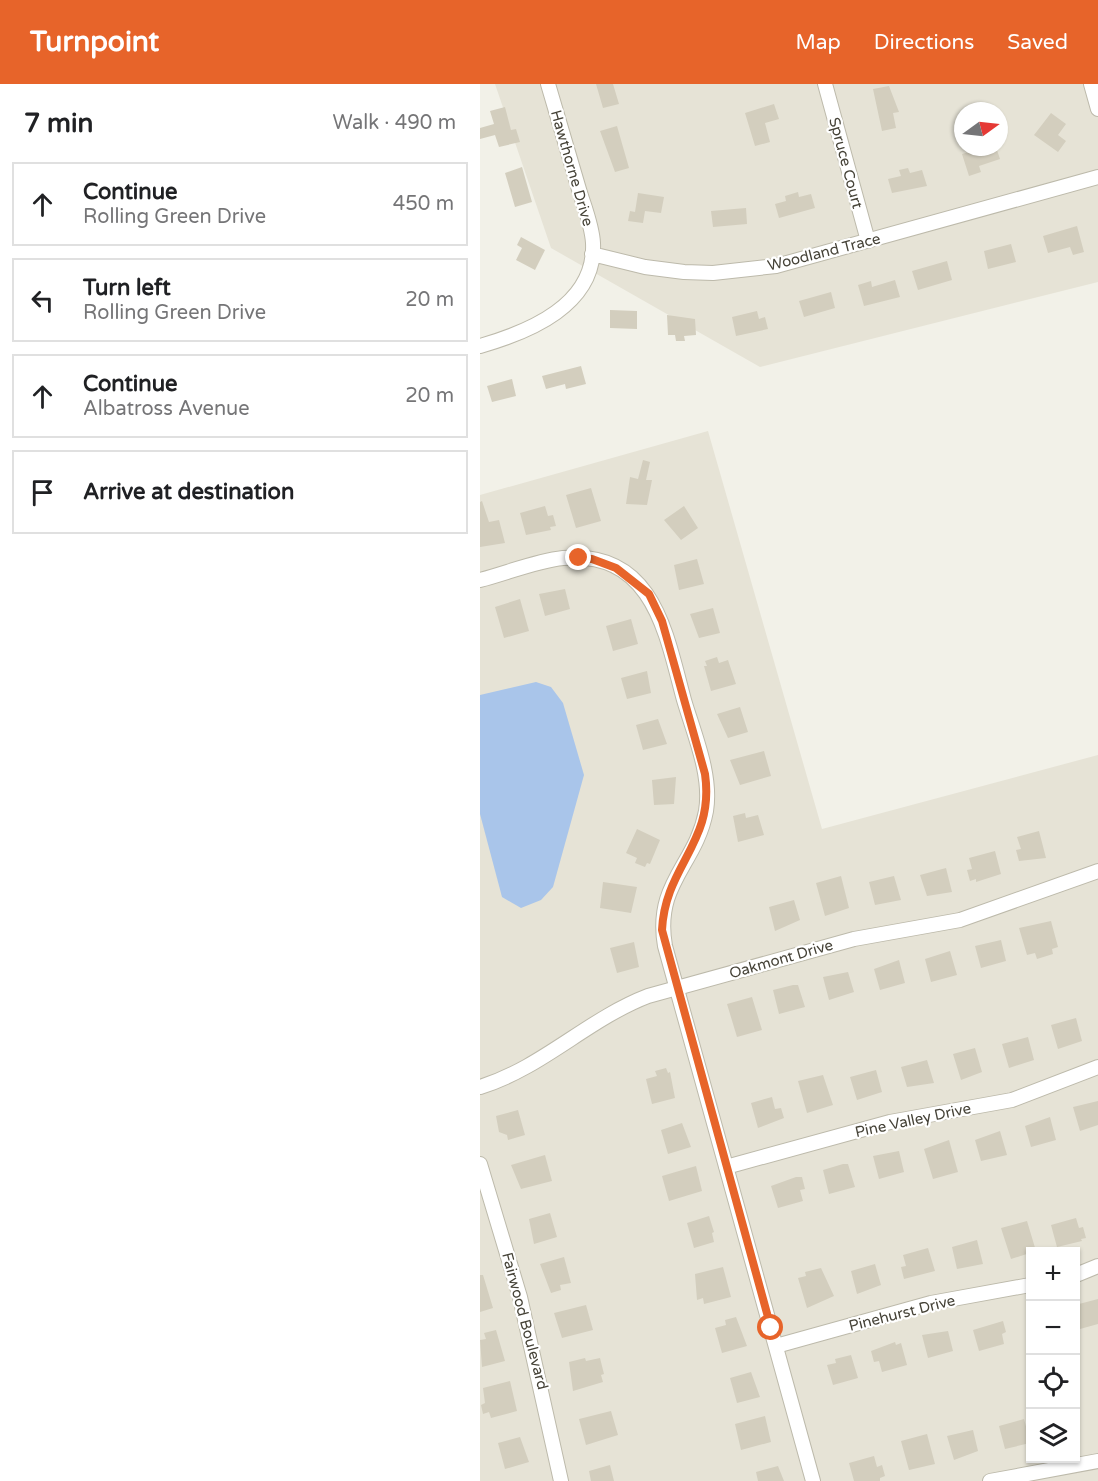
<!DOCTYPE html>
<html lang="en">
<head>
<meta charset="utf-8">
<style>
  body { margin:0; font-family:"Varela Round",sans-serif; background:#f2f2f2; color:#202124 }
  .controls { position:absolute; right:18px; bottom:18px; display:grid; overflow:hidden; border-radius:0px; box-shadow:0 2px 4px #0004 }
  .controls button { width:54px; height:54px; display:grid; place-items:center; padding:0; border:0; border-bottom:2px solid #e0e0e0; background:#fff; color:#202124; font:30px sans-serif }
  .compass { position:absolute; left:474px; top:18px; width:54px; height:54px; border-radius:50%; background:#fff; box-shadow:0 2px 4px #0004; rotate:75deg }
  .stop { position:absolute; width:18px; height:18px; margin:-14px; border:4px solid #e7642a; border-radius:50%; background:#fff }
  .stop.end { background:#e7642a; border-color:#fff; box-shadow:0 2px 6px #0008 }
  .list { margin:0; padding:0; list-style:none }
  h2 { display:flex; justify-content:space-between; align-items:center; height:78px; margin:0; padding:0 24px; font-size:26px }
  h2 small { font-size:20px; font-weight:400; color:#757577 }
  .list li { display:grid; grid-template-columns:39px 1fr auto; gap:18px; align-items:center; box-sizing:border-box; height:84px; margin:0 12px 12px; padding:0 12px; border:2px solid #e0e0e0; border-radius:0px }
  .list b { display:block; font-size:22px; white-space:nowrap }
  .list p { margin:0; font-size:20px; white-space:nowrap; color:#757577 }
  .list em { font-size:20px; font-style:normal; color:#757577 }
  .icon { flex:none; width:33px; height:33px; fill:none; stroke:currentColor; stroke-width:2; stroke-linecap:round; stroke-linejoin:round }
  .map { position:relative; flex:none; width:618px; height:1397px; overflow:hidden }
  header { display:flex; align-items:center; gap:36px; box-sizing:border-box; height:84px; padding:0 30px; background:#e7642a; color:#fff }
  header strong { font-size:28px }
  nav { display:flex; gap:33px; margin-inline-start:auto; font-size:21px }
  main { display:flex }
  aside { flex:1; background:#fff }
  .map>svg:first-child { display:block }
  .residential { fill:#e6e3d6; fill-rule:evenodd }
  .water { fill:#a9c5ea }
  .building { fill:#d3cebe }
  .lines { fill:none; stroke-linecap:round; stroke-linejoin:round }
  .minor-casing { stroke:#bdbaab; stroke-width:16 }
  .minor { stroke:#fff; stroke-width:14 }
  .route { stroke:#e7642a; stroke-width:8 }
  .labels { text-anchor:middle; stroke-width:4.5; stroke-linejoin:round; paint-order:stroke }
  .street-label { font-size:15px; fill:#454237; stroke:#fff }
</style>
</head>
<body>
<header>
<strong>Turnpoint</strong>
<nav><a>Map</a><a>Directions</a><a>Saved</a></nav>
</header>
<main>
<aside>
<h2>7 min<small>Walk · 490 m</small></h2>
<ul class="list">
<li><svg class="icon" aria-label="ahead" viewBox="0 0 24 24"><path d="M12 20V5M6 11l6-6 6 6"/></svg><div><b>Continue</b><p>Rolling Green Drive</p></div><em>450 m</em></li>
<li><svg class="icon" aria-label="left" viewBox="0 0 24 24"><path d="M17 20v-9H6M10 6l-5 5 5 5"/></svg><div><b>Turn left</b><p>Rolling Green Drive</p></div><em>20 m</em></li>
<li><svg class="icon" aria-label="ahead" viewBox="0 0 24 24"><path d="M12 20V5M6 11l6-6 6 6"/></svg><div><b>Continue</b><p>Albatross Avenue</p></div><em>20 m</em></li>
<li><svg class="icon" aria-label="arrive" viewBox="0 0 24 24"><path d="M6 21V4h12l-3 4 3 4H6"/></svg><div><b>Arrive at destination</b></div></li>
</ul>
</aside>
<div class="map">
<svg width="618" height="1397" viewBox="0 0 618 1397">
  <rect width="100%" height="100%" fill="#f2f1e8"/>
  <path class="residential" d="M15,0h603v198l-338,85 -209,-119zM483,27h36v36h-36z
    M228,347l114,398 276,-74v726h-618v-986zM550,1168h46v206h-46z"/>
  <path class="water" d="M56,598l15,5 12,16 21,72 -31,112 -12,13 -20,8 -19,-11 -22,-83v-119z"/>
  <path class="building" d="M116,0h17l6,20 -16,4z
    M409,2l10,26 -6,1 3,15 -14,3 -9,-42z
    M294,20l5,15 -14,4 5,19 -15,4 -10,-33z
    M25,23l6,23 5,-1 4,13 -21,5 -4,-12 -15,4v-11l14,-4 -4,-13z
    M571,29l15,11 -8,11 8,6 -8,11 -24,-17z
    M137,42l12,42 -14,4 -15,-41z
    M506,63h10l4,12 -21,7 2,6 -12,4 -7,-22z
    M42,83l10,35 -17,5 -10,-34z
    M428,84l2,5 12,-3 5,16 -35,7 -4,-14 13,-3 -2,-6z
    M318,108l1,5 12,-3 4,14 -36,10 -4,-14 11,-3 -1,-5z
    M158,109l26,4 -3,16 -16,-2 -2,12 -15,-2 2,-10 5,1z
    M266,124l1,16 -34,3 -2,-16z
    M597,142l7,26 -11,3 -3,-8 -22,6 -5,-17z
    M41,153l24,13 -10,20 -19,-10 6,-12 -5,-3z
    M531,160l5,18 -28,7 -4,-18z
    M467,177l5,19 -34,10 -6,-19z
    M415,196l5,17 -36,9 -6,-21 13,-4 1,6z
    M351,208l4,16 -31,9 -5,-16z
    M130,226l27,1v18l-27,-1z
    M277,227l2,8 6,-2 3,12 -32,7 -4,-19z
    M187,231l28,4 1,16 -12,1 1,5h-9l-1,-6h-7z
    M101,282l5,18 -20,5 -1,-5 -19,5 -4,-13z
    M32,295l4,17 -24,6 -5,-16z
    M163,376l7,2 -4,18h6l-5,25 -21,-1 4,-27 8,2z
    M111,404l10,33 -25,7 -10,-33z
    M2,417l7,21 10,-2 6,23 -25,4v-45z
    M65,422l3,10 5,-1 3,11 -6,1 1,3 -25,5 -6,-22z
    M204,422l14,22 -17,12 -17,-20z
    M217,475l7,25 -25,6 -5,-25z
    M85,505l5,20 -25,7 -6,-22z
    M40,515l9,32 -25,7 -9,-31z
    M233,524l7,25 -21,5 -9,-24z
    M151,535l7,25 -25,7 -7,-25z
    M237,573l2,6 9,-3 8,24 -25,7 -7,-25h3l-2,-5z
    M167,587l4,22 -24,6 -6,-21z
    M260,623l8,25 -20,6 -11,-24z
    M178,635l9,25 -24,6 -7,-25z
    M284,667l7,25 -31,9 -10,-25z
    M196,693l-2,27 -20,1 -2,-25z
    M265,729l1,5 12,-3 6,20 -26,7 -5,-26z
    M157,745l23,11 -10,24 -3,-1 -2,4 -10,-4 2,-5 -11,-5z
    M559,747l7,27 -27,3 -3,-11 5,-1 -4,-12z
    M515,767l6,23 -25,8v-3l-6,2 -3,-11 5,-1 -3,-11z
    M466,784l6,24 -25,4 -7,-21z
    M361,792l8,32 -24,8 -9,-33z
    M414,792l7,24 -26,5 -6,-23z
    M123,798l34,5 -6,26 -31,-5z
    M314,816l6,20 -25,11 -6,-24z
    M571,837l7,26 -6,2 1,5 -16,5 -2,-6 -8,2 -8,-27z
    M521,856l5,21 -25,7 -6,-22z
    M154,858l5,25 -22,6 -7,-25z
    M470,867l7,24 -26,7 -6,-23z
    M419,876l6,23 -25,7 -6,-21z
    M368,888l6,20 -25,8 -6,-23z
    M313,901h5l7,22 -26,7 -6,-24z
    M272,913l10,33 -25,7 -10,-33z
    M596,934l6,23 -24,8 -7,-24z
    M548,953l6,23 -25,8 -7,-24z
    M495,964l7,24 -21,8 -8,-26z
    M447,976l7,23 -27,4 -6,-20z
    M186,984l2,5 2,-1 5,26 -23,6 -6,-25 11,-3 -2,-5z
    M396,986l6,22 -25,8 -7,-23z
    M343,991l10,30 -26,8 -9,-32z
    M292,1013l3,12 6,-1 3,10 -26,10 -7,-25z
    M618,1017v24l-18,6 -7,-24z
    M38,1026l7,25 -17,5 -1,-5 -8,-3 -3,-16z
    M570,1033l6,23 -25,7 -6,-21z
    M202,1039l9,24 -23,7 -7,-24z
    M520,1047l7,24 -26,6 -6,-21z
    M469,1056l9,32 -25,7 -9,-30z
    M419,1067l5,21 -25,7 -6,-23z
    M65,1071l7,26 -31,8 -10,-24z
    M363,1080h5l7,23 -26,7 -6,-24z
    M216,1082l6,25 -33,10 -7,-25z
    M316,1093h6l3,12 -5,1 3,11 -25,7 -7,-22z
    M70,1129l7,24 -23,7 -5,-25z
    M229,1132l5,16 -2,1 2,9 -20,6 -7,-25z
    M596,1134l3,10 4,-1 3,11 -5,1 1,2 -25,6 -6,-22z
    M547,1137l9,30 -25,8 -10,-31z
    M497,1156l6,24 -26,5 -5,-22z
    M448,1164l7,23 -31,8 -3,-12 5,-1 -3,-11z
    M84,1173l7,26 -11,2 1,5 -10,3 -11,-29z
    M395,1180l6,21 -24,9 -6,-23z
    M243,1183l8,30 -27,7 -1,-6 -6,2 -2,-26z
    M341,1184l13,28 -27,12 -9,-30 8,-2 -1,-4z
    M0,1191h3l10,33 -13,4z
    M618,1215v25l-18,5 -4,-21 3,-1v-3z
    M106,1221l7,25 -31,8 -8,-25z
    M256,1233l11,29 -25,7 -7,-25 11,-3 -1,-5z
    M523,1237l3,11 -4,2 2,10 -25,7 -6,-21z
    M16,1246l9,31 -23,6 -2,-27 6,-1 -2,-6z
    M468,1247l5,20 -25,7 -6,-23z
    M415,1258l1,3 5,-2 6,22 -25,7 -3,-11 -5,1 -3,-11z
    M371,1271l7,23 -25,7 -6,-20 9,-2 -1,-4z
    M105,1274l1,3 14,-3 4,16 -3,1 2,7 -30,9 -4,-29z
    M271,1288l9,25 -23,6 -7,-25z
    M30,1297l7,30 -26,7 -2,-6 -6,2 -2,-9 4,-2 -2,-15z
    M131,1327l7,24 -32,10 -7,-26z
    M285,1332l6,26 -30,8 -6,-26z
    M544,1335l3,11 3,-1v14l-25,6 -6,-23z
    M493,1346l5,21 -24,9 -7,-24z
    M447,1350l8,30 -26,6 -8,-29z
    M40,1353l9,25 -24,7 -7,-26z
    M394,1372l3,11 5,-2 3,11 -5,2v3h-26l-5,-18z
    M130,1381l4,16h-23l-2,-10z
    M298,1382l6,15h-26l-2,-9z"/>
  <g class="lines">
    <defs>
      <path id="minor" d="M345,0l43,157
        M611,0l7,25
        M112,170l53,13 39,5 29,1 63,-7 322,-89
        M0,262c49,-14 116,-41 113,-103 -1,-19 -10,-39 -15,-57 -10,-34 -20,-68 -30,-102
        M0,496c27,-7 56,-19 83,-22 91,-8 103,76 121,142 10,34 28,75 22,111 -10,54 -52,72 -41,135l148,535
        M0,1003c62,-19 108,-68 168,-91l206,-57 106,-19 138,-49
        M0,1080l40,133 41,184
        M246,1083l164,-45 122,-22 86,-33
        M596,1191l22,-9
        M296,1262l155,-43 99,-18
        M510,1397l108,-20"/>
    </defs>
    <use href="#minor" class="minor-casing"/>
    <use href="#minor" class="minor"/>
  </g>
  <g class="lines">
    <path class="route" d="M99,474l13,1 24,9 33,26 13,27 43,153c10,69 -40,91 -43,156l109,398"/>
  </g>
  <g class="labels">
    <g class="street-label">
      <text transform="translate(366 79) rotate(75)" y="5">Spruce Court</text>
      <text transform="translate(92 84) rotate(74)" y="5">Hawthorne Drive</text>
      <text transform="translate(344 168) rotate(-14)" y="5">Woodland Trace</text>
      <text transform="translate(301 875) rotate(-16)" y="5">Oakmont Drive</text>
      <text transform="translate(433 1036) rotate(-12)" y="5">Pine Valley Drive</text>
      <text transform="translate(422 1229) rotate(-14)" y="5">Pinehurst Drive</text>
      <text transform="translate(45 1237) rotate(75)" y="5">Fairwood Boulevard</text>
    </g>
  </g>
</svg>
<div class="controls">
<button>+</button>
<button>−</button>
<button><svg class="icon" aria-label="locate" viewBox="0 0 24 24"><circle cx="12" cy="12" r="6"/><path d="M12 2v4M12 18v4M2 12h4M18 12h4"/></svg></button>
<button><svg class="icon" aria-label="layers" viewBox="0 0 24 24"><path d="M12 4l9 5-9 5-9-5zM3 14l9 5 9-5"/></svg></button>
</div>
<svg class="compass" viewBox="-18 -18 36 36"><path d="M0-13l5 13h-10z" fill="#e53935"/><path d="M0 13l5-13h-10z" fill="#757577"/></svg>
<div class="stop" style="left:291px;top:1244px"></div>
<div class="stop end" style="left:99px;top:474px"></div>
</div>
</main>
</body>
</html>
